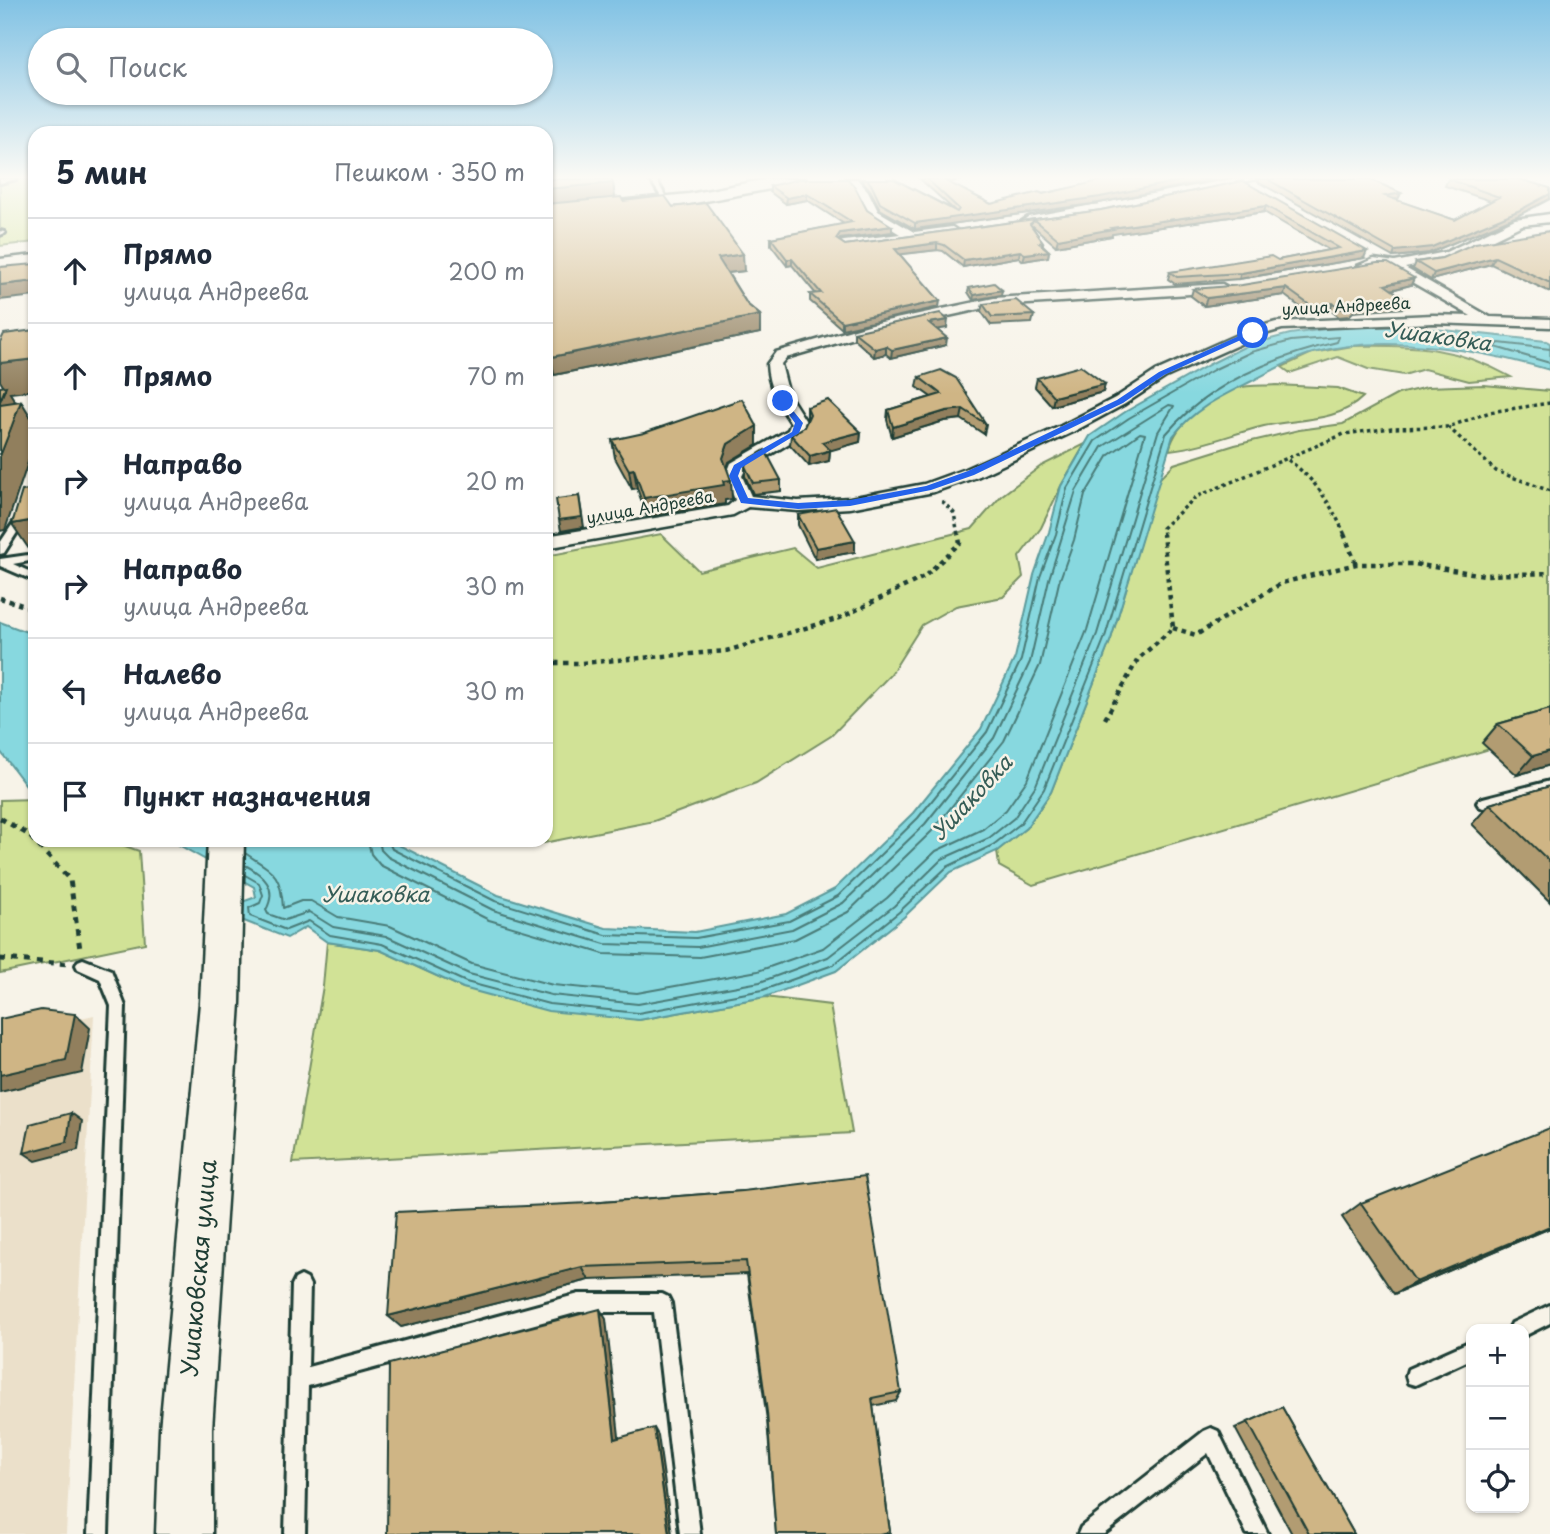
<!DOCTYPE html>
<html lang="ru">
<head>
<meta charset="utf-8">
<style>
  body { margin:0; font-family:"Playpen Sans",sans-serif; background:#f2f2f3; color:#1f2937 }
  .controls { position:absolute; right:21px; bottom:21px; display:grid; overflow:hidden; border-radius:14px; box-shadow:0 2px 5px #0004 }
  .controls button { width:63px; height:63px; display:grid; place-items:center; padding:0; border:0; border-bottom:2px solid #e0e1e3; background:#fff; color:#1f2937; font:35px sans-serif }
  .stop { position:absolute; width:21px; height:21px; margin:-16px; border:5px solid #2563eb; border-radius:50%; background:#fff }
  .stop.end { background:#2563eb; border-color:#fff; box-shadow:0 2px 7px #0008 }
  .list { margin:0; padding:0; list-style:none }
  h2 { display:flex; justify-content:space-between; align-items:center; height:91px; margin:0; padding:0 28px; font-size:30px }
  h2 small { font-size:23px; font-weight:400; color:#747a83 }
  .list li { display:grid; grid-template-columns:46px 1fr auto; gap:21px; align-items:center; box-sizing:border-box; height:105px; padding:0 28px; border-top:2px solid #e0e1e3 }
  .list b { display:block; font-size:26px; white-space:nowrap }
  .list p { margin:0; font-size:23px; white-space:nowrap; color:#747a83 }
  .list em { font-size:23px; font-style:normal; color:#747a83 }
  .icon { flex:none; width:38px; height:38px; fill:none; stroke:currentColor; stroke-width:2; stroke-linecap:round; stroke-linejoin:round }
  .map { position:relative; flex:none; width:1550px; height:1534px; overflow:hidden }
  .search { position:absolute; background:#fff; box-shadow:0 2px 5px #0004; left:28px; top:28px; width:525px; height:77px; display:flex; align-items:center; gap:18px; box-sizing:border-box; padding:0 24px; border-radius:38px; color:#747a83; font-size:26px }
  .panel { position:absolute; background:#fff; box-shadow:0 2px 5px #0004; left:28px; top:126px; width:525px; height:721px; border-radius:21px }
  .map>svg:first-child { display:block }
  .built { fill:#ebe0ca }
  .green { fill:#d1e296; stroke:#789065; stroke-width:2 }
  .water { fill:#87d8df; stroke:#5d9a9b; stroke-width:2 }
  .lines { fill:none; stroke-linecap:round; stroke-linejoin:round }
  .shore { stroke:#497b78; stroke-width:2 }
  .lane-casing { stroke:#1f3d34; stroke-width:6 }
  .street-casing { stroke:#1f3d34; stroke-width:5 }
  .secondary-casing { stroke:#1f3d34; stroke-width:5 }
  .path-far2 { stroke:#1f3d34; stroke-width:3.5; stroke-dasharray:3.5 3.5; stroke-linecap:butt }
  .path-far1 { stroke:#1f3d34; stroke-width:4.5; stroke-dasharray:4.5 4.5; stroke-linecap:butt }
  .path { stroke:#1f3d34; stroke-width:5; stroke-dasharray:6 6; stroke-linecap:butt }
  .lane { fill:#f7f3e8; fill-rule:evenodd }
  .street { fill:#f7f3e8; fill-rule:evenodd }
  .secondary { fill:#f7f3e8; fill-rule:evenodd }
  .wall { fill:#b29c72; stroke:#1f3d34; stroke-width:2 }
  .shaded-wall { fill:#917f5d; stroke:#1f3d34; stroke-width:2 }
  .building { fill:#cfb585; stroke:#1f3d34; stroke-width:2 }
  .route { fill:#2563eb }
  .labels { text-anchor:middle; stroke-width:5; stroke-linejoin:round; paint-order:stroke }
  .far-street-label { font-size:16px; fill:#1f3d34; stroke:#f7f3e8 }
  .water-label { font-size:21px; font-style:italic; fill:#345c56; stroke:#f7f3e8 }
  .near-street-label { font-size:23px; fill:#1f3d34; stroke:#f7f3e8 }
</style>
</head>
<body>
<div class="map">
<svg width="1550" height="1534" viewBox="0 0 1550 1534">
  <rect width="100%" height="100%" fill="#f7f3e8"/>
  <filter id="ink" filterUnits="userSpaceOnUse"><feTurbulence type="fractalNoise" baseFrequency=".0143" numOctaves="2"/><feDisplacementMap in="SourceGraphic" scale="14" xChannelSelector="R" yChannelSelector="G"/><feConvolveMatrix kernelMatrix="1 2 1 2 8 2 1 2 1" color-interpolation-filters="sRGB"/></filter>
  <g filter="url(#ink)">
    <path class="built" d="M94,1015l-28,519h-66v-497z"/>
    <path class="green" d="M0,179h35v63l-35,4z
      M1353,346c62,-1 102,0 158,31l-42,4 -45,-12 -20,6 -36,-6 -30,-12 -48,16 -8,-6 30,-14z
      M1276,385l62,3 25,9c-27,27 -69,21 -103,30 -31,8 -59,20 -91,23 8,-29 39,-53 68,-62 12,-3 27,-2 39,-3z
      M1484,385l66,6v340l-517,154 -34,-19 -2,-15 29,-23 25,-36 60,-153 48,-160 15,-15 61,-19 64,-15 44,-6 55,-30 29,-7z
      M1085,444l-24,42 -20,42 -22,29 4,20 -20,20 -47,9 -34,19 -31,49 -60,62 -75,47 -102,38 -110,22 -11,-3h13v-284l115,-22 38,37 94,-23 24,20 155,-39 29,-33 40,-30z
      M35,799v41h74l30,11 6,92 -145,30v-173z
      M327,942l53,8 83,38 176,32 126,-23 65,8 22,128 -559,30 30,-177z"/>
    <path class="water" d="M1340,327h76l130,14 4,2v27c-70,-20 -166,-37 -237,-17 -22,6 -43,19 -63,29 -30,15 -56,27 -77,54l-62,203 -60,153 -25,36 -29,23 -46,21 -47,45 -68,54 -71,26 -126,23 -91,-9 -85,-23 -83,-38 -53,-8 -21,-15 -19,11 -48,-19 3,-17 14,-5 -2,-10 -84,-47h219l109,55 108,33 89,4 91,-18 49,-25 78,-76 68,-84 34,-71 19,-83 15,-43 12,-46 29,-50 35,-24 85,-48 38,-19 42,-11z
      M0,622l35,13v162l-35,-46z"/>
    <g class="lines">
      <path class="shore" d="M1550,349l-51,-6 -4,4 55,16
        M245,853c28,19 36,19 38,55l18,-7h10l27,16 52,9 82,38 81,21 84,8 121,-22 65,-23 64,-50 49,-47 47,-22 23,-19 21,-30 60,-150 58,-196 -5,-1 -31,22 -24,40 -11,45 -15,42 -19,83 -36,76 -72,90 -84,81 -53,27 -95,18 -96,-3 -115,-34 -109,-55 -9,-11 -3,-14
        M245,865c19,10 33,23 21,45l2,4 17,6 24,-8 24,15 53,9 83,38 82,21 87,9 122,-22 68,-25 66,-51 48,-47 47,-21 25,-20 22,-33 61,-151 61,-202 16,-26 -5,-1 -67,42 -26,44 -27,88 -19,83 -36,76 -69,86 -82,79 -51,26 -94,18 -93,-3 -112,-34 -105,-53 -7,-7 -2,-10
        M245,875l14,8 4,12 -3,8 -11,5 1,8 36,14 23,-9 21,14 52,9 84,38 83,22 89,9 125,-23 70,-25 66,-53 48,-45 46,-22 27,-21 24,-35 61,-152 61,-203c42,-50 108,-77 171,-92l2,-5 -48,4 -40,11 -38,18 -84,48 -34,23 -28,47 -11,46 -16,43 -19,83 -34,72 -69,86 -80,78 -49,25 -93,17 -90,-3 -111,-34 -103,-52 -4,-9"/>
      <defs>
        <path id="lane" d="M0,179h16l-16,4z
          M650,179h6l13,24h-4z
          M0,231l4,1 1,1 -5,2z
          M35,494v10l-31,49 -4,1v-11l32,-48z
          M35,554v6l-22,4 22,10v7l-35,-15v-7z
          M1550,781v10l-67,17 -4,-2 -2,-3 2,-3 4,-2z
          M83,959l28,11 14,36 -17,528h-20l23,-528 -11,-27 -22,-10 -2,-4 2,-4z
          M301,1276l6,3 3,6 -2,82 271,-73h83l6,3 3,6 29,231h-20l-26,-222h-75l-271,74 -3,148h-20l7,-249 3,-6z
          M1550,1305v18l-26,13v-7h-15l3,-6z
          M1471,1341v18l-56,26 -7,-2 -2,-7 2,-7z
          M1211,1428l7,3 50,103h-21l-39,-81 -104,81h-26l3,-7 123,-96z"/>
        <path id="street" d="M845,179h12l11,12 10,20 36,21 38,-5 6,4 -6,4 -112,13v-6l4,-1 56,-7 -31,-19 -12,-23z
          M1232,179h25l-229,46 -6,-4 6,-4z
          M1550,214v8l-28,3 -68,33 -49,10 85,49 60,2v8l-117,-4 -151,6 -24,7 -92,41 -41,27 -52,28 -96,45 -43,15 -84,16 -52,3 -50,-4 -15,8 -187,33v-12l182,-30 7,-6 -9,-24 5,-13 57,-33 3,-7c-13,-19 -23,-36 -24,-59l9,-12 96,-28 122,-26 228,-14 7,4 -7,4 -228,14 -119,26 -89,26 -5,6 8,31 18,28 -6,13 -56,34 -3,6 9,20 47,5 52,-3 74,-14 41,-15 96,-43 54,-28 41,-27 92,-41 28,-8 157,-7 38,1 -82,-47 -15,-2 -11,3 -6,-4 17,-7 21,3 51,-10 69,-33z"/>
        <path id="secondary" d="M768,179h37l-8,5 -108,20 -143,14v-10l143,-14z
          M35,255v12l-35,4v-12z
          M208,840h36l-4,163 -28,426v105h-56l4,-105 40,-426z"/>
      </defs>
      <use href="#lane" class="lane-casing"/>
      <use href="#street" class="street-casing"/>
      <use href="#secondary" class="secondary-casing"/>
      <path class="path-far2" d="M1448,427l48,44 54,20
        M1288,460c28,20 43,44 57,75
        M942,501l12,12 4,22
        M1163,535l-1,-7 34,-31 148,-63 48,-6 56,-1 42,-15 60,-9"/>
      <path class="path-far1" d="M1344,534l12,30
        M0,598l28,9 7,-5
        M1173,628l23,7 86,-52 74,-19h58l70,11 66,-2
        M546,663h35l145,-12 114,-33 84,-41 36,-34 -2,-9
        M1105,719l33,-60 35,-31 -10,-94"/>
      <path class="path" d="M0,818l29,17 41,45 10,69
        M0,959l69,5"/>
      <use href="#lane" class="lane"/>
      <use href="#street" class="street"/>
      <use href="#secondary" class="secondary"/>
    </g>
    <path class="wall" d="M546,179l67,4 2,15 8,3 50,6 71,64 -16,2 19,31 13,11v18l-206,42 -8,-24z
      M861,179h33l60,31 -34,-31h42l-13,4 42,21 100,-20 17,-5h109l-118,24 -184,26 -35,-20 -10,-19z
      M1259,179h110l32,14 -3,6 -3,1 60,20 36,-19 -46,-15 3,-7h71l-2,37 -88,37 -36,4 -135,-75z
      M798,181l69,29 25,22 -52,7 -1,2 6,4 256,-35 142,-29 121,77 -125,21 -64,5 -7,-5 2,-7 108,-12 51,-10 -65,-38 -152,22v2l-56,10 -23,-20 -1,1 11,15v3l6,6 -1,6 -25,4 -4,-4 -56,10 -20,-16 -6,-1 -37,4 39,53 -97,22 -32,-28v-7h6l-24,-29 -5,1 -16,-21v-7l73,-14 -37,-24 -21,4 -16,-12v-6z
      M1550,231v61l-59,-28 -60,16 -18,-11 3,-7 26,-4z
      M1414,278l-3,7 -19,5 16,11 -4,7 -51,4 -4,4 -10,1 -9,-7 -22,3 -24,-18 -80,11 -13,-10 2,-7z
      M969,288l33,2 -1,5 -28,5 -5,-8z
      M983,304l51,11 -2,8 -41,2 -10,-14z
      M947,328l-10,1 9,16 -55,13 -5,-4 -12,3 -20,-18v-7z
      M919,377l67,47 -2,10 -23,-15 -17,2 -52,16 -5,-17 1,-10 43,-13 -14,-10z
      M1037,378l68,6 -2,8 -51,14 -17,-19z
      M807,407l54,25 -1,10 -30,8 -1,11 -20,5 -19,-21 1,-10 13,-8 3,-8z
      M612,440l145,5 -28,17 -3,6 6,31 -7,1v4l-78,13 -10,-29 -5,1 -17,-31z
      M745,466l36,14v11l-28,3 -8,-18z
      M798,515l57,26v11l-40,7 -17,-34z
      M1550,709v56l-33,10 -35,-32 16,-19z
      M1550,786v116l-78,-78 18,-20z
      M743,1191l158,201 -5,9 -23,5 17,126 -2,2h-112l-9,-114 -20,-146 -158,6 -188,47 188,-124z
      M1361,1203l189,25 -156,66 -52,-77z
      M1282,1407l72,127h-62l-57,-106z"/>
    <path class="shaded-wall" d="M940,179h22l-22,6z
      M1189,179h28l-118,24 -184,26v-6z
      M613,183l2,16 -69,6v-16z
      M1401,193l-3,6 -15,3 2,-6z
      M807,194v6l-21,4 1,-6z
      M1550,194v5l-33,17 -88,37 -36,4 2,-6z
      M1266,206l-2,6 -152,22v2l-56,10 2,-7 53,-11z
      M892,226v6l-52,7 -5,7 1,-7 4,-6z
      M937,243v7l-42,5v-6z
      M1020,251l-1,6 -56,10 1,-7z
      M1049,251l-1,6 -25,4 2,-7z
      M1367,251l-3,7 -125,21 2,-6z
      M743,254l1,17 -26,3v-16z
      M1495,257l-4,7 -60,16 3,-7z
      M787,259h5v6l-5,1z
      M1414,278l-3,7 -29,7 3,-7z
      M35,281v15l-35,4v-15z
      M1286,288l-2,7 -80,11 3,-8z
      M1002,290l-1,5 -28,5 1,-5z
      M940,301l-1,6 -97,22v-7z
      M1333,303l-3,7 -22,3 3,-7z
      M760,315v18l-206,42 -3,-18z
      M948,320l-1,8 -18,3v-8z
      M947,338l-1,7 -55,13 1,-8z
      M886,346v8l-12,3 1,-8z
      M35,359v31l-25,3 5,8 -12,31h-3v-31l5,-12 -5,-8v-18z
      M1105,384l-2,8 -51,14 2,-9z
      M21,401l14,23v18l-30,88 -5,1v-75z
      M963,409l-2,10 -17,2 -52,16 1,-10 53,-16z
      M757,426v19l-28,17 -5,15 -1,-19 5,-14z
      M861,432l-1,10 -38,11v-11z
      M830,450l-1,11 -20,5 1,-10z
      M634,469l3,19 -5,1 -3,-19z
      M731,480l1,19 -7,1v4l-78,13 -3,-19z
      M579,496l5,31 -23,4 -2,-11z
      M35,520v28l-6,1 -17,-25z
      M855,541v11l-40,7 1,-11z
      M1550,751v14l-33,10 16,-19z
      M75,1014l15,14 -8,45 -82,19v-17z
      M71,1113l11,8 -4,29 -42,11 -12,-8z
      M1550,1226v2l-156,66 22,-12z
      M582,1267l7,13 -188,47 -13,-11z
      M600,1309l6,10 14,126 -5,-6z
      M654,1428l4,7 14,99h-3z"/>
    <path class="building" d="M546,179h65l2,4 -67,6z
      M799,179h49l7,8 12,23 25,16 -52,7 -4,6 9,6 256,-35 142,-29 124,70 -126,22 -64,4 -7,-5 101,-16 7,4 61,-12 -73,-42 -155,22 2,1 -55,10 -23,-19 -5,4 13,18 -4,1 10,8 -24,3 -5,-3 -56,9 -20,-15 -7,-2 -42,6 45,52 -98,21 -32,-28 11,-1 -29,-34h-5l-16,-21 81,-16 -45,-28 -20,4 -17,-12z
      M867,179h27l63,33 2,-3 -32,-30h15l49,25 48,-12 4,2 65,-15h81l-89,18 -185,26 -35,-20 -9,-19z
      M1267,179h102l32,14 -16,3 70,24 44,-23 -51,-18h71l31,9v6l-30,16 -88,37 -37,4z
      M665,196l8,11 33,-4 37,51 -25,4 29,46 13,11 -209,42 -5,-14v-139l75,-7 2,4z
      M1550,231v52l-55,-26 -61,16 -18,-11 26,-4 33,-15z
      M1377,263h11l26,15 -29,7 23,16 -52,3 -4,5h-10l-9,-6 -22,3 -25,-18 -79,10 -14,-9 49,-4z
      M35,264v17l-35,4v-18z
      M994,283l8,7 -28,5 -5,-7z
      M1016,300l18,15 -42,2 -9,-13z
      M940,313l8,7 -19,3 18,15 -55,12 -6,-4 -11,3 -21,-17z
      M35,330v29l-35,4v-21l4,-8z
      M1081,366l24,18 -51,13 -17,-19z
      M941,370l15,8 30,46 -23,-15 -17,2 -53,16 -5,-17 53,-16 -22,-17z
      M6,386l-6,15v-14z
      M742,399l15,27 -29,18 -5,14 8,22 -8,1 1,4 -80,13 -10,-29 -5,1 -17,-30 32,-7z
      M828,400l33,32 -39,10 8,8 -20,6 -19,-21 13,-8 6,-13 -3,-7z
      M21,401l-10,27 -11,28v-52z
      M765,450l16,30 -28,3 -8,-17 2,-5z
      M35,489v31l-23,4 10,-33z
      M579,496l3,21 -23,3 -3,-21z
      M836,508l19,33 -39,7 -18,-33z
      M1550,709v42l-17,5 -35,-32z
      M1550,786v76l-60,-58z
      M41,1010l34,4 -9,46 -66,15v-56z
      M71,1113l-4,29 -43,11 6,-29z
      M1550,1128v98l-134,56 -55,-79z
      M865,1176l36,216 -29,6 18,134 -11,2h-103l-9,-122 -21,-151 -164,6 -194,49 8,-104 193,-9 154,-12z
      M600,1309l15,130 39,-11 15,106h-282l2,-170z
      M1282,1407l72,127h-45l-61,-112z"/>
  </g>
  <linearGradient id="sky" x2="0" y2="1"><stop stop-color="#81c2e4"/><stop offset="0.45" stop-color="#fbfaf5"/><stop offset="1" stop-color="#fbfaf5" stop-opacity="0"/></linearGradient>
  <rect width="1550" height="394" fill="url(#sky)"/>
  <path class="route" d="M1250,331l6,2 -92,42 -41,28 -149,72 -43,15 -81,16 -52,3 -57,-6 -12,-27 5,-11 58,-33 3,-9 -16,-22 4,-3 20,25 -4,10 -58,35 -3,8 10,22 50,5 52,-3 76,-14 42,-15 149,-71 42,-28z"/>
  <g class="labels">
    <g class="far-street-label">
      <text transform="translate(1346 306) rotate(-3)" y="6">улица Андреева</text>
      <text transform="translate(650 507) rotate(-10)" y="6">улица Андреева</text>
    </g>
    <g class="water-label">
      <text transform="translate(1438 337) rotate(8)" y="7">Ушаковка</text>
      <text transform="translate(972 798) rotate(-47)" y="7">Ушаковка</text>
      <text x="376" y="902">Ушаковка</text>
    </g>
    <g class="near-street-label">
      <text transform="translate(199 1268) rotate(-85)" y="8">Ушаковская улица</text>
    </g>
  </g>
</svg>
<div class="controls">
<button>+</button>
<button>−</button>
<button><svg class="icon" aria-label="locate" viewBox="0 0 24 24"><circle cx="12" cy="12" r="6"/><path d="M12 2v4M12 18v4M2 12h4M18 12h4"/></svg></button>
</div>
<div class="stop" style="left:1253px;top:333px"></div>
<div class="stop end" style="left:783px;top:401px"></div>
<div class="search"><svg class="icon" aria-label="search" viewBox="0 0 24 24"><circle cx="10" cy="10" r="6"/><path d="M15 15l6 6"/></svg>Поиск</div>
<section class="panel">
<h2>5 мин<small>Пешком · 350 m</small></h2>
<ul class="list">
<li><svg class="icon" aria-label="ahead" viewBox="0 0 24 24"><path d="M12 20V5M6 11l6-6 6 6"/></svg><div><b>Прямо</b><p>улица Андреева</p></div><em>200 m</em></li>
<li><svg class="icon" aria-label="ahead" viewBox="0 0 24 24"><path d="M12 20V5M6 11l6-6 6 6"/></svg><div><b>Прямо</b></div><em>70 m</em></li>
<li><svg class="icon" aria-label="right" viewBox="0 0 24 24"><path d="M7 20v-9h11M14 6l5 5-5 5"/></svg><div><b>Направо</b><p>улица Андреева</p></div><em>20 m</em></li>
<li><svg class="icon" aria-label="right" viewBox="0 0 24 24"><path d="M7 20v-9h11M14 6l5 5-5 5"/></svg><div><b>Направо</b><p>улица Андреева</p></div><em>30 m</em></li>
<li><svg class="icon" aria-label="left" viewBox="0 0 24 24"><path d="M17 20v-9H6M10 6l-5 5 5 5"/></svg><div><b>Налево</b><p>улица Андреева</p></div><em>30 m</em></li>
<li><svg class="icon" aria-label="arrive" viewBox="0 0 24 24"><path d="M6 21V4h12l-3 4 3 4H6"/></svg><div><b>Пункт назначения</b></div></li>
</ul>
</section>
</div>
</body>
</html>
